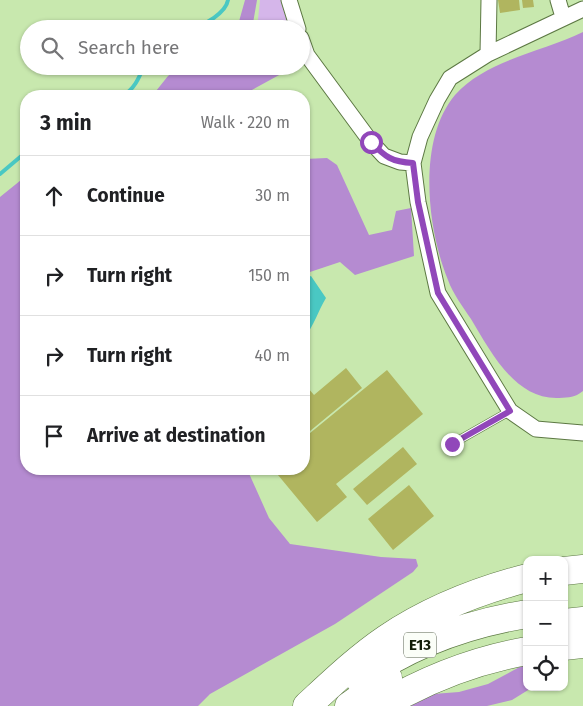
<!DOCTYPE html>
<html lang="en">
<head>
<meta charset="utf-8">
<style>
  body { margin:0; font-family:"Fira Sans",sans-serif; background:#f2f2f2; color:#202124 }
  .controls { position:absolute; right:15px; bottom:15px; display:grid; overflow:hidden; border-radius:10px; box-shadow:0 1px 4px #0004 }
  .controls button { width:45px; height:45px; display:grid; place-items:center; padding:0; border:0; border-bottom:1px solid #e0e0e0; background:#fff; color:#202124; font:25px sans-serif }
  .stop { position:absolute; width:15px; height:15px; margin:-11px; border:4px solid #9147ba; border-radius:50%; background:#fff }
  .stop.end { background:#9147ba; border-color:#fff; box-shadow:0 1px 5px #0008 }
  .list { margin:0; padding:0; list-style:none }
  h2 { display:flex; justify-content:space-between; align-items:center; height:65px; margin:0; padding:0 20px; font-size:21px }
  h2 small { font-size:16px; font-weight:400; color:#757577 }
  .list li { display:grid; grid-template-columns:32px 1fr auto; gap:15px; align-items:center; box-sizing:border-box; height:80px; padding:0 20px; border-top:1px solid #e0e0e0 }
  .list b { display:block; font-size:19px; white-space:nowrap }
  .list em { font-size:16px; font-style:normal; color:#757577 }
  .icon { flex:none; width:28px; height:28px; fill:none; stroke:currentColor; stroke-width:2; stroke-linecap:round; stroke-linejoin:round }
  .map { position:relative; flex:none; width:583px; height:706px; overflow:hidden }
  .search { position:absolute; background:#fff; box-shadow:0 1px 4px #0004; left:20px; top:20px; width:290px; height:55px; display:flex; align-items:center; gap:12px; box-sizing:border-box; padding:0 18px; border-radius:28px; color:#757577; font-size:19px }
  .panel { position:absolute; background:#fff; box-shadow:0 1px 4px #0004; left:20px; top:90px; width:290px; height:385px; border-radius:20px }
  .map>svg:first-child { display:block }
  .green { fill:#d5b6ea }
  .forest { fill:#b58bd1 }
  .water { fill:#4ac8c3 }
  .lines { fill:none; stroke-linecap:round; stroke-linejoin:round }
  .stream { stroke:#4ac8c3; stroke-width:4 }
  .building { fill:#b0b55f }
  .lane-casing { stroke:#5c7843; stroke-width:9 }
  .street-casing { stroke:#5c7843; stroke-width:17 }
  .highway-casing { stroke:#5c7843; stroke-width:29 }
  .lane { stroke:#fff; stroke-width:8 }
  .street { stroke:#fff; stroke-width:15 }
  .highway { stroke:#fff; stroke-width:28 }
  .route { stroke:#9147ba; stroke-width:6 }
  .labels { text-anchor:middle; stroke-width:5; stroke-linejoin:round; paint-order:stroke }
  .shield { fill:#fbfef8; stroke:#57604f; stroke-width:1 }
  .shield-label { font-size:15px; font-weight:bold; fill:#111c07 }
</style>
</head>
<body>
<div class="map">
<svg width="583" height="706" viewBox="0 0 583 706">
  <rect width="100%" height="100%" fill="#c8e8ae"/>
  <path class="green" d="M260,0h25l7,29h-35z"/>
  <path class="forest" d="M245,0h12l-5,29h-20l6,-4z
    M583,32v359c-9,7 -13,6 -24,7 -44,2 -68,-46 -88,-79 -8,-12 -18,-25 -23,-39 -21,-51 -31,-140 7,-185 31,-35 87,-43 128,-63z
    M180,66h66v5l5,3 18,-8h23v2l-51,28h-89l16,-20z
    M327,158l10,7 32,70 23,-5 4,-19 15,-3 3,48 -59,19 -15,-13 -36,12v-115z
    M26,176v293h221l22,49 21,26 91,13 35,2 2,7 -5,6 -78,52 -125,70 -12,12h-198v-509z
    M527,663v24h6l-21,13 -25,6h-79l25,-12 26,-2 29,-8z"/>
  <path class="water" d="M311,276l15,22c-8,13 -12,28 -22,40v-59z"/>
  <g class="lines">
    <path class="stream" d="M193,29c11,-4 33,-16 35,-29
      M122,96c12,-6 17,-18 22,-30
      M0,174l26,-22"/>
  </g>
  <path class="building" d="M498,0h21l1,10 -20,3z
    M522,0h11l1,7 -11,1z
    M346,368l16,20 -58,48v-44l4,-4 6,7z
    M387,370l36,44 -87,70 11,13 -30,25 -44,-53h31v-31z
    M403,447l14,17 -50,41 -14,-16z
    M409,485l25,31 -41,34 -25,-31z"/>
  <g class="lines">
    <defs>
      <path id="lane" d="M452,444l58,-33"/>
      <path id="street" d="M289,0l9,29
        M558,0l5,17
        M301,38l6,17 64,87 13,14 16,6 13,1 7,-26 17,-37 13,-22 38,-24 95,-45
        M488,54l1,-54
        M413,163l5,39 20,91 72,118 26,18 47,4"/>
      <path id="highway" d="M564,571l19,-2
        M564,623l19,-2
        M564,646l19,-2
        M360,680c50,-36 106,-56 167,-66
        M307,706c25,-23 51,-48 79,-67 43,-29 91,-48 141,-61
        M349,706l39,-28
        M381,706c44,-26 96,-46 146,-55"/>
    </defs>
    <use href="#lane" class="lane-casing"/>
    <use href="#street" class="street-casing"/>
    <use href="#highway" class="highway-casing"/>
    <use href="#lane" class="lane"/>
    <use href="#street" class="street"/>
    <use href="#highway" class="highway"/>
  </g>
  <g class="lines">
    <path class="route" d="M371,142c14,15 21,20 42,21l5,39 20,91 72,118 -58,33"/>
  </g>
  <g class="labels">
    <rect class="shield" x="404" y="632.5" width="32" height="25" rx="4"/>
    <g class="shield-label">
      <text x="420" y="650">E13</text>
    </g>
  </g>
</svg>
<div class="controls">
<button>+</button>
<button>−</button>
<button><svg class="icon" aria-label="locate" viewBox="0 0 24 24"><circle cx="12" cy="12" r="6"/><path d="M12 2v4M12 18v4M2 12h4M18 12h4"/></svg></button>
</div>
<div class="stop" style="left:371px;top:142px"></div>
<div class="stop end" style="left:452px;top:444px"></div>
<div class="search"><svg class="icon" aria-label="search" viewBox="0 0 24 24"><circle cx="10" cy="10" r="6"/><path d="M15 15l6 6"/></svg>Search here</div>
<section class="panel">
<h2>3 min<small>Walk · 220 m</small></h2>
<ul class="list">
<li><svg class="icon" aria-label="ahead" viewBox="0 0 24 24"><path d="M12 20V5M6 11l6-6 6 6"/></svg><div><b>Continue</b></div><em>30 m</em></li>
<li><svg class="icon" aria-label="right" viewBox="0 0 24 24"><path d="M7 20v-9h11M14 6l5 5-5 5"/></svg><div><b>Turn right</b></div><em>150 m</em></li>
<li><svg class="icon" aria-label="right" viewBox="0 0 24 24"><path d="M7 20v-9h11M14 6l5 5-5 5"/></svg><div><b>Turn right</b></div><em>40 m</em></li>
<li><svg class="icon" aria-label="arrive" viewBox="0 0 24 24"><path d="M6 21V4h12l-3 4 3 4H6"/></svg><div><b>Arrive at destination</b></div></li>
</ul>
</section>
</div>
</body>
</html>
